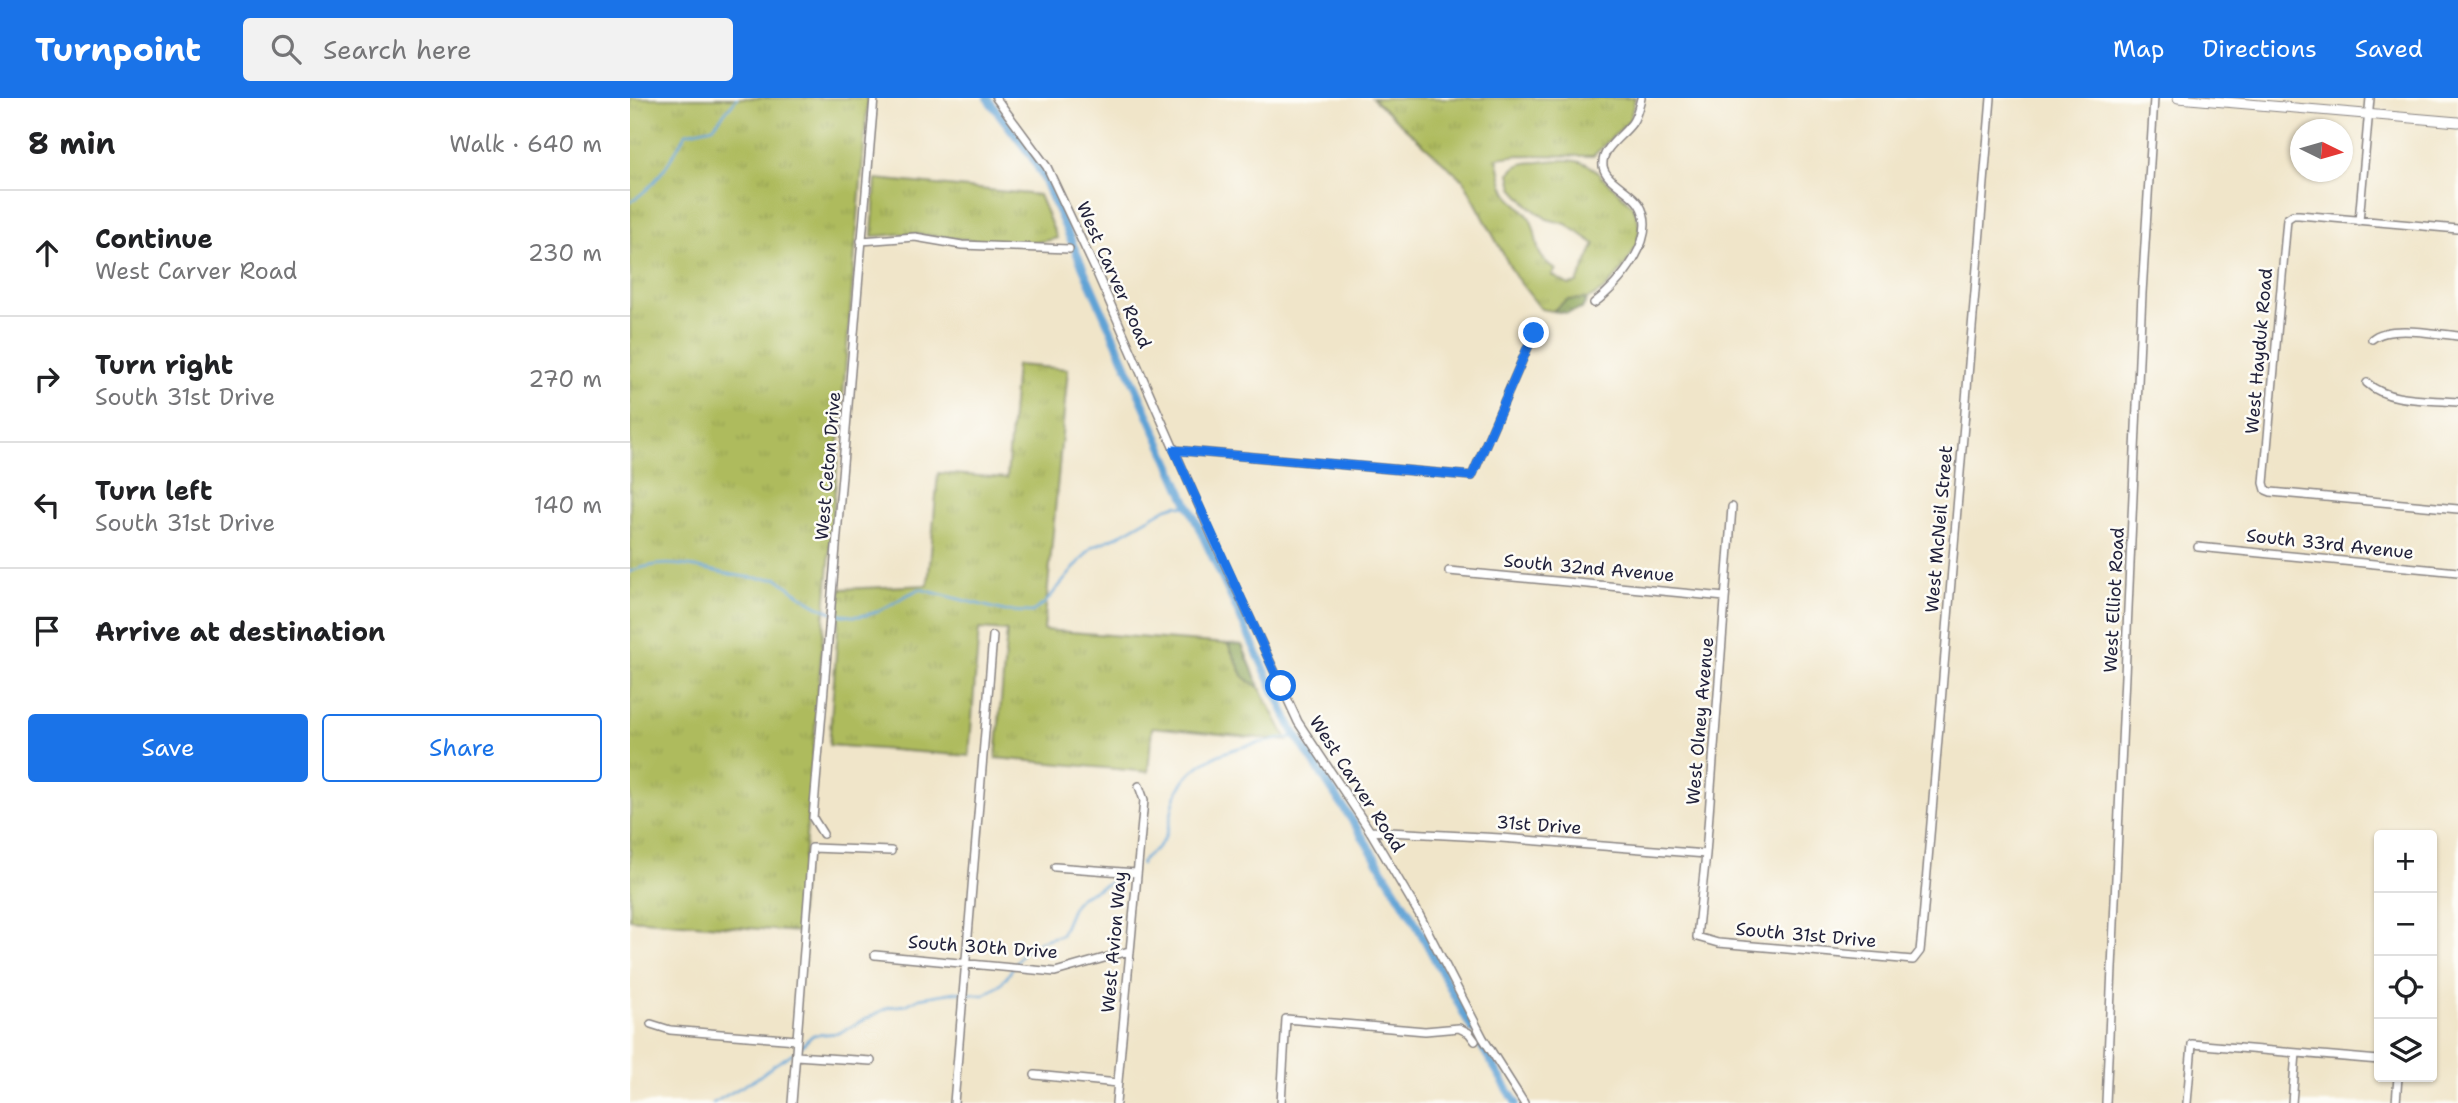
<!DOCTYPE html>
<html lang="en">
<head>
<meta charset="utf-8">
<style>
  body { margin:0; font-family:"Shantell Sans",sans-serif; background:#f2f2f2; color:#202124 }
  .controls { position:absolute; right:21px; bottom:21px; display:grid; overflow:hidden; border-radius:7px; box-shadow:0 2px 5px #0004 }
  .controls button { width:63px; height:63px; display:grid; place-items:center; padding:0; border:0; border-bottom:2px solid #e0e0e0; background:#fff; color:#202124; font:35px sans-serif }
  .compass { position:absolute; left:1660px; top:21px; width:63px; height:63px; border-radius:50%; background:#fff; box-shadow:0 2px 5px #0004; rotate:95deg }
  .stop { position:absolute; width:21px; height:21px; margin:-16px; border:5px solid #1a73e8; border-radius:50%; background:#fff }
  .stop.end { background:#1a73e8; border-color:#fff; box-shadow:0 2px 7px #0008 }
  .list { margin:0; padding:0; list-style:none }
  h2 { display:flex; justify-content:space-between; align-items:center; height:91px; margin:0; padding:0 28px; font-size:30px }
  h2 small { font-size:23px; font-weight:400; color:#757577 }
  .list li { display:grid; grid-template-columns:46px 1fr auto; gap:21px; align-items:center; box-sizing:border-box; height:126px; padding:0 28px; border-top:2px solid #e0e0e0 }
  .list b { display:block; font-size:26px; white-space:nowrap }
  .list p { margin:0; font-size:23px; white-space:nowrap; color:#757577 }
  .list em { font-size:23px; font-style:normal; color:#757577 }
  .actions { display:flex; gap:14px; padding:21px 28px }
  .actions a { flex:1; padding:16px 0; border:2px solid #1a73e8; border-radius:7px; text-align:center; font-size:24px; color:#1a73e8 }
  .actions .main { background:#1a73e8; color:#fff }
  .icon { flex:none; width:38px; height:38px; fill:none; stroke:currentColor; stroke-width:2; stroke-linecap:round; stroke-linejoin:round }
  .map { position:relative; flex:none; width:1828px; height:1005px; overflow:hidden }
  header { display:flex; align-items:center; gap:42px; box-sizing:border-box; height:98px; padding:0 35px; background:#1a73e8; color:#fff }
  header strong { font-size:33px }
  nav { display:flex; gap:38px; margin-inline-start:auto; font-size:24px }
  .search { width:490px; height:63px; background:#f2f2f2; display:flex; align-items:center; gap:18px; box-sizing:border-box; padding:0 24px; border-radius:7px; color:#757577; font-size:26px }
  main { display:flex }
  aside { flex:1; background:#fff }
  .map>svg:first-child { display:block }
  .grass { fill:url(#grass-tufts); stroke:#686e4c; stroke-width:2 }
  .forest { fill:url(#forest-crowns); stroke:#566248; stroke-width:2 }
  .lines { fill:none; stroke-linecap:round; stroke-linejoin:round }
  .stream { stroke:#61a3d5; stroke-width:2.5 }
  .canal { stroke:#61a3d5; stroke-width:8 }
  .minor-casing { stroke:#898482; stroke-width:10 }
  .tertiary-casing { stroke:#898482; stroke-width:11 }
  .minor { stroke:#fff; stroke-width:7 }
  .tertiary { stroke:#fff; stroke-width:9 }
  .route { stroke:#1a73e8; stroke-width:9 }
  .labels { text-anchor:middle; stroke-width:5; stroke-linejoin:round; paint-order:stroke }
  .street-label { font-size:18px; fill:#22223b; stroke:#fdfcf7 }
</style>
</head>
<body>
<header>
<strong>Turnpoint</strong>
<div class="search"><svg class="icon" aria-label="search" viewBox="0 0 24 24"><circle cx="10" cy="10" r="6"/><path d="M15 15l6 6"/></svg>Search here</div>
<nav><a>Map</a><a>Directions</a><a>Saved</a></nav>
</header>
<main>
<aside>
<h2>8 min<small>Walk · 640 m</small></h2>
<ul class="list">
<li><svg class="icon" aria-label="ahead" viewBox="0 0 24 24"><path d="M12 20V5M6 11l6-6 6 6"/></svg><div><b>Continue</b><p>West Carver Road</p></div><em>230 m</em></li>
<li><svg class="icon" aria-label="right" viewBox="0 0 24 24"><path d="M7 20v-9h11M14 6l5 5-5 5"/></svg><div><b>Turn right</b><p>South 31st Drive</p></div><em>270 m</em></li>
<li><svg class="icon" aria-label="left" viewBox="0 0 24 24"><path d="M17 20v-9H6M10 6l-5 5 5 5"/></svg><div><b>Turn left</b><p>South 31st Drive</p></div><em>140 m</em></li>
<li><svg class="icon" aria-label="arrive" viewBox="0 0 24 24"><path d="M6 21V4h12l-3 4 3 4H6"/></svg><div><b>Arrive at destination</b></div></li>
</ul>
<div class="actions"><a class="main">Save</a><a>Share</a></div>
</aside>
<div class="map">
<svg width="1828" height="1005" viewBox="0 0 1828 1005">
  <defs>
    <pattern id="grass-tufts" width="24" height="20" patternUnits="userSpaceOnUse" patternTransform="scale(1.75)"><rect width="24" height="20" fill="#aebb5d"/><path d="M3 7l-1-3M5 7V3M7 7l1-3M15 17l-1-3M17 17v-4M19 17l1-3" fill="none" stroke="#95a052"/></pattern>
    <pattern id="forest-crowns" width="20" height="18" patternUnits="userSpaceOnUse" patternTransform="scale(1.75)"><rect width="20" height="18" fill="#8aa354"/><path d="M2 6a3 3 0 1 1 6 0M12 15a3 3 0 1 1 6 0" fill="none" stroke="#708447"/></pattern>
  </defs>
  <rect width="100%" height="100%" fill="#fdfcf7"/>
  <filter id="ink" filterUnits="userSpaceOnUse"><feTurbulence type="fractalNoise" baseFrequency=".0143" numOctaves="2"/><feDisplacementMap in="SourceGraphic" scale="14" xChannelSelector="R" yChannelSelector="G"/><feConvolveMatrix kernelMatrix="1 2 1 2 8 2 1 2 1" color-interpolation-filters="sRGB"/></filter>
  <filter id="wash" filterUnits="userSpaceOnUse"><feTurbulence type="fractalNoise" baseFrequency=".00686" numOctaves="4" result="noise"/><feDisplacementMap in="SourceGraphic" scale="28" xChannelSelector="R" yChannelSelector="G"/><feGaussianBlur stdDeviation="1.57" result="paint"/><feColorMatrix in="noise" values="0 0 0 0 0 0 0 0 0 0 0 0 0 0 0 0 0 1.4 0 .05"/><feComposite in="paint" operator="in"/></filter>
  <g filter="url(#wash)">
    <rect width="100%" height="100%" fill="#f0e5c9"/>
    <path class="grass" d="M0,0h238l-70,834 -168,-13z
      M742,0h263l-5,22 -37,36 -74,-1 -22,3c3,10 4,28 11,37 8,10 19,15 24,28 9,24 -1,29 24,47l-4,5 17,10 8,-2 18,-39 -29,-20 -19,-5 -17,-12 -17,-19 -3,-15c7,-11 17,-10 28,-11 17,-2 33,-4 49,2 7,4 14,12 20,18 19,16 37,29 31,57 -5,20 -31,55 -52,60 -17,4 -19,-2 -33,12l-12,-2 -26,-33 -51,-95z
      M246,81l163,16 18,43c-37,12 -102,-1 -142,-4 -14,-1 -29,2 -43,2z
      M386,267l52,4 -24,261 184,14 16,33 16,11 28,53 -136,-14 -4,45 -152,-14 11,-127 -28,-2 -10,127 -140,-11 12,-156 87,-4 10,-112 69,5z"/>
    <path class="forest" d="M957,201l-5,10 -15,4 -14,-2 14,-11z
      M598,546l14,1 18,43 -16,-11z"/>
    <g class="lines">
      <path class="stream" d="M0,104c26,-15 42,-44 56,-69l27,-6 24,-29
        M0,474c49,-22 98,11 147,6 27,21 63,49 99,34 15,-6 28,-17 44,-23l85,22 27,1 13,-9 47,-56 26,-11 49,-28 10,-3 13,3
        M511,766c6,-13 16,-10 24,-27 6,-13 6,-29 11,-42 20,-47 79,-50 121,-59
        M168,951l15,-14 26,-2 50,-26 17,-2 13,-7 37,-6 28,3 13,-8 10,-10 15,-24 18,-12 21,-6 13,-31 6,-7 46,-22
        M83,1005l44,-25 17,-13 19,-12"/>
      <path class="canal" d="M357,0l45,59 11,20 138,312 112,242 64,97 58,94 57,107
        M852,949l34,56"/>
    </g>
  </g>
  <g filter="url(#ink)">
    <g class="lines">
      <defs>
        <path id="minor" d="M366,0l51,69 49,104 117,267 85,184 72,109 49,83 64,124 41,65
          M1729,123l11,-123
          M1828,131l-159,-14h-6l-6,4 -23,264 2,7 5,2 187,17
          M231,143l54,-4 47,8 107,4
          M964,205c25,-18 66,-66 45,-99 -8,-13 -34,-23 -36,-38 -2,-18 19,-29 29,-43 5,-7 7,-17 9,-25
          M1742,241c17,-15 64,-5 86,-3
          M1737,285c22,20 62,16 91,19
          M544,352l298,26 62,-143
          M1102,409l-26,347 -9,83 21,6 195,17 7,-9 2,-19 69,-834
          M1568,449l260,25
          M819,473l276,26
          M740,733l131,7 205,16
          M193,736l-10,-16 61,-720
          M425,769l81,6
          M245,857l180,17 74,-21
          M21,926l19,6 127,10
          M166,958l75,5
          M405,977l83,8
          M162,1005l20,-255 79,3
          M324,1005l39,-467
          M486,1005l28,-303 -5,-14
          M651,1005l5,-84 139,12 34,-3 10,5 6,8
          M1476,1005l36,-810 12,-195
          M1557,1005l5,-59 187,16
          M1662,1005l4,-50
          M1766,1005l2,-26"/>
        <path id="tertiary" d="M1548,0l280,24"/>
      </defs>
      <use href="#minor" class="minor-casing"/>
      <use href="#tertiary" class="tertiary-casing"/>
      <use href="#minor" class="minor"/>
      <use href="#tertiary" class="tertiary"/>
    </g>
  </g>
  <g class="lines" filter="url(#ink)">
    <path class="route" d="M651,588l-107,-236 298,26 62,-143"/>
  </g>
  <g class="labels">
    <g class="street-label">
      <text transform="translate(484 177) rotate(66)" y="6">West Carver Road</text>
      <text transform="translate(1629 253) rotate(-85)" y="6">West Hayduk Road</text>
      <text transform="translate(198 368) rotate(-85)" y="6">West Ceton Drive</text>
      <text transform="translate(1309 431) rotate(-85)" y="6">West McNeil Street</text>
      <text transform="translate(1700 446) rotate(6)" y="6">South 33rd Avenue</text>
      <text transform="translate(959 470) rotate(5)" y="6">South 32nd Avenue</text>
      <text transform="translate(1484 502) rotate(-87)" y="6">West Elliot Road</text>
      <text transform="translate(1070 623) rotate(-85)" y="6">West Olney Avenue</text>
      <text transform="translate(727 686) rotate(57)" y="6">West Carver Road</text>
      <text transform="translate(909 727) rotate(4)" y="6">31st Drive</text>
      <text transform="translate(1176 837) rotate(5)" y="6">South 31st Drive</text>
      <text transform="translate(484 844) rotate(-85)" y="6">West Avion Way</text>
      <text transform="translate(353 849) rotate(4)" y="6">South 30th Drive</text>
    </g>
  </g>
</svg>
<div class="controls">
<button>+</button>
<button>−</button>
<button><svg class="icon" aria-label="locate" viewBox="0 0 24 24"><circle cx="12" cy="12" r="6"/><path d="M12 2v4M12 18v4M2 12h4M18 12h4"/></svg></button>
<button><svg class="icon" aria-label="layers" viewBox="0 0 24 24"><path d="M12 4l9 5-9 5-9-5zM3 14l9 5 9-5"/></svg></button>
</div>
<svg class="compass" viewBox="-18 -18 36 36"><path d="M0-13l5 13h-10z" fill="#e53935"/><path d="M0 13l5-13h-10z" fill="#757577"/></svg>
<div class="stop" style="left:651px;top:588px"></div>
<div class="stop end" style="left:904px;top:235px"></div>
</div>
</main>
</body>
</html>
